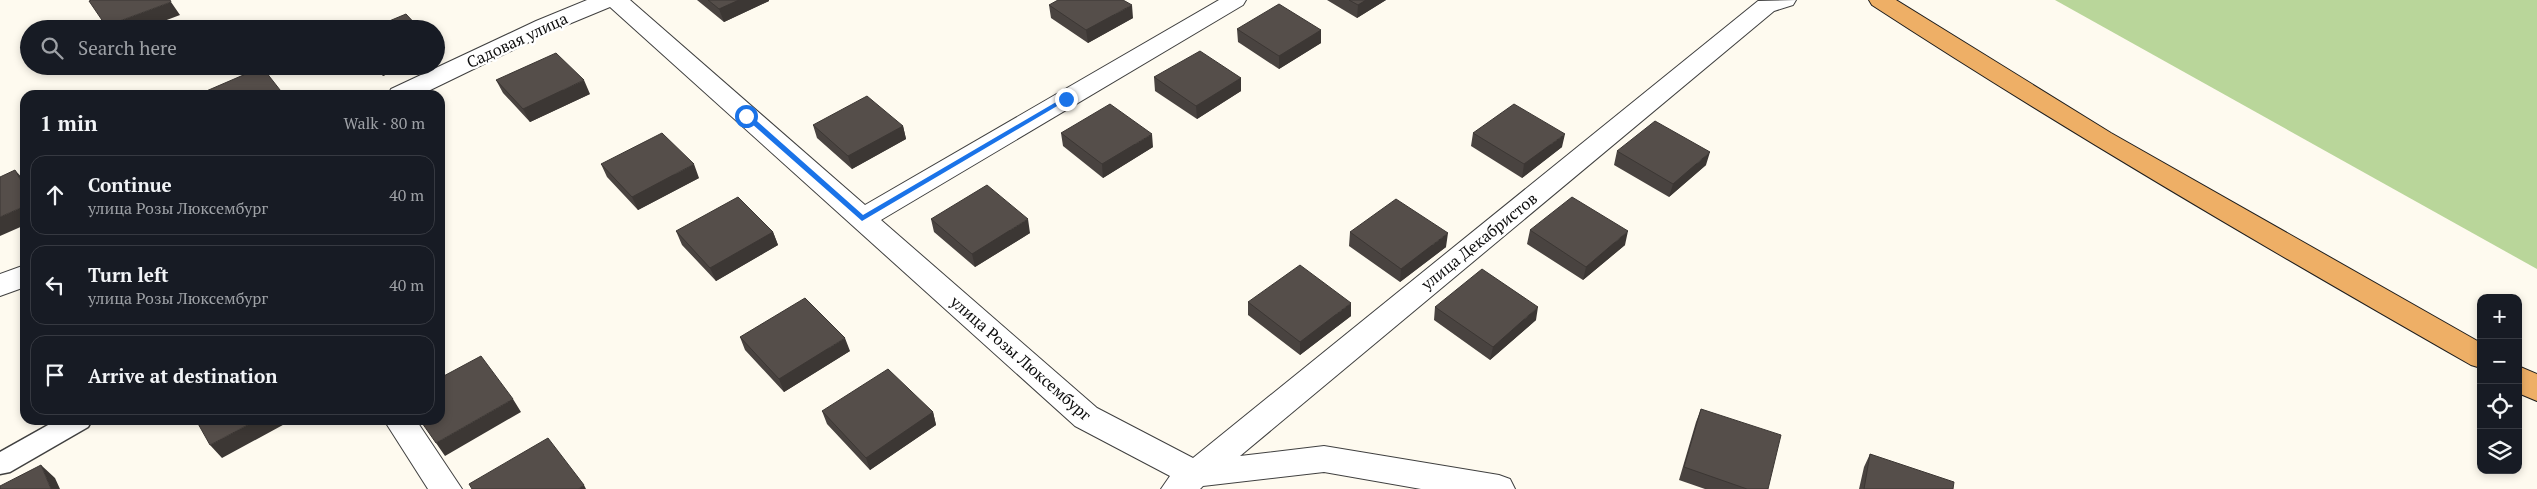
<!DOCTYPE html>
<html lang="en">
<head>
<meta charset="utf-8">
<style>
  body { margin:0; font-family:"PT Serif",serif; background:#20242c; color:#f1f3f6 }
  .controls { position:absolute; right:15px; bottom:15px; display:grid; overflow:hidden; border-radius:10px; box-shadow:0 2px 8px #0003 }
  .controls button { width:45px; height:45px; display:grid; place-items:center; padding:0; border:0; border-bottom:1px solid #363941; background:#171b24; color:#f1f3f6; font:25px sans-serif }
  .stop { position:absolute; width:15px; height:15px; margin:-11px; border:4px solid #1a73e8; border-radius:50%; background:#fff }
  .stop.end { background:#1a73e8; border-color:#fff; box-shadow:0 1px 5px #0008 }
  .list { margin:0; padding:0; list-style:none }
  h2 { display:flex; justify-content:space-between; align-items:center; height:65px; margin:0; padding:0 20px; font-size:21px }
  h2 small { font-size:16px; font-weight:400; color:#9ea1a6 }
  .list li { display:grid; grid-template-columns:32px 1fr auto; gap:15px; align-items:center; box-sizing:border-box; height:80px; margin:0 10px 10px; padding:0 10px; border:1px solid #363941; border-radius:15px }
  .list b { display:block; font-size:19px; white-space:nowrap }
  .list p { margin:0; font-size:16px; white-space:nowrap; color:#9ea1a6 }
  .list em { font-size:16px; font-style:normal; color:#9ea1a6 }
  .icon { flex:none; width:28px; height:28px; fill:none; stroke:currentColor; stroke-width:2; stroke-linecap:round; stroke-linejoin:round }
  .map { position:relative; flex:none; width:2537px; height:489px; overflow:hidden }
  .search { position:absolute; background:#171b24; box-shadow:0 2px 8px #0003; left:20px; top:20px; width:425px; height:55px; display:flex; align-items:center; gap:12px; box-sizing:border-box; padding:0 18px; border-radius:28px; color:#9ea1a6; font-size:19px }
  .panel { position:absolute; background:#171b24; box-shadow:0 2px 8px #0003; left:20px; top:90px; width:425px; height:335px; border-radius:15px }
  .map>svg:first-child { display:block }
  .forest { fill:#b9d69a }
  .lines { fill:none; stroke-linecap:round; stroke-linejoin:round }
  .service-casing { stroke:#404040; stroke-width:3 }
  .minor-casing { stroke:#404040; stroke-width:2 }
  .trunk-casing { stroke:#1e1e1e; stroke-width:2 }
  .service { fill:#fff; fill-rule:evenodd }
  .minor { fill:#fff; fill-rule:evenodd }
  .trunk { fill:#eeaf66; fill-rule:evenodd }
  .wall { fill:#494340 }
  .shaded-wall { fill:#3c3734 }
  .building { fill:#554e4a; stroke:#3c3734 }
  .route { fill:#1a73e8 }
  .labels { text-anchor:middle; stroke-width:5; stroke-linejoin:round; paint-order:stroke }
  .street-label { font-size:16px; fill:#0d0d0d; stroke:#fff }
</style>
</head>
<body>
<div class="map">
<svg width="2537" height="489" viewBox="0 0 2537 489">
  <rect width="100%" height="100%" fill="#fefaef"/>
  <path class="forest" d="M2055,0h482v269z"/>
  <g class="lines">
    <defs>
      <path id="service" d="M57,420h35l-4,7 -78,45 -10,2v-22z"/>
      <path id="minor" d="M587,0h43l235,205 354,-205h27l-3,5 -362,215 216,188 96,50 565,-457 38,-1 -3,5 -19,6 -534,445 84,-10 175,29 11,4 5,10h-94l-97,-17 -121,14 -3,3h-39l9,-13 -95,-50 -465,-419 -58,24 -132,64h-32l3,-6 145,-68z
        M25,265v22l-25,9v-22z
        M384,420h32l46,69h-34z"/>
      <path id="trunk" d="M1869,0h27l215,133 370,210v25l-10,-3c-203,-116 -404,-233 -599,-360z
        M2518,366l19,8v27l-19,-8z"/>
    </defs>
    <use href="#service" class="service-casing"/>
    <use href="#minor" class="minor-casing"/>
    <use href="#trunk" class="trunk-casing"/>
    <use href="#service" class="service"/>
    <use href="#minor" class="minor"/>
    <use href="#trunk" class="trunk"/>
  </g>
  <path class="wall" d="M697,0h72v1l-45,21z
    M1327,0h59l-29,18z
    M1049,5l84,13 -45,25 -37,-25z
    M1237,29l84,1v13l-42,26 -41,-27z
    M375,66h30l-22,10z
    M1154,77l87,1v13l-44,28 -42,-28z
    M496,80l94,14 -60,28 -27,-29z
    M813,125l90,1 3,13 -54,30 -35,-31z
    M1061,133l92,14 -50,31 -40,-32z
    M1473,133l89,14 -40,31 -51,-32z
    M1617,151l89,14 -37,32 -55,-32z
    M601,164l98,14 -61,32 -31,-33z
    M931,219l99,14 -55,34 -41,-35z
    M1530,230l95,15 -42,35 -56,-36z
    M676,231l97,1 5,13 -62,36 -34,-36z
    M1350,232l96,15 -46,35 -51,-36z
    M1248,302l103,14 -51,39 -52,-40z
    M1435,307l101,13 -46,40 -56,-40z
    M740,337l110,14 -66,41 -39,-42z
    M1701,409l67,80h-63l-26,-9 17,-58z
    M822,411l111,1 3,13 -66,45 -43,-46z
    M1870,454l83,35h-94l5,-22z"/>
  <path class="shaded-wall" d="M739,0h30v1l-45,21 -5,-13z
    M1366,0h20l-29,18 1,-13z
    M171,2l9,13 -37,14h-35l-2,-3z
    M1132,5l1,13 -45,25 -2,-13z
    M1321,30v13l-42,26v-13z
    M378,66h27l-22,10z
    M1241,78v13l-44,28 -1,-13z
    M584,80l6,14 -60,28 -7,-13z
    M903,126l3,13 -54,30 -4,-13z
    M1152,134l1,13 -50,31 -1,-14z
    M1565,134l-3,13 -40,31 2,-14z
    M1710,152l-4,13 -37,32 4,-13z
    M694,164l5,14 -61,32 -6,-13z
    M15,170l10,11v7z
    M25,206v19l-25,11v-19z
    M1028,219l2,14 -55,34 -3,-13z
    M1628,231l-3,14 -42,35 3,-13z
    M773,232l5,13 -62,36 -6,-13z
    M1448,233l-2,14 -46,35 1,-13z
    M1351,303v13l-51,39v-13z
    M1538,307l-2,13 -46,40 3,-13z
    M845,338l5,13 -66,41 -5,-13z
    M513,399l8,13 -76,44 -9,-13z
    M933,412l3,13 -66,45 -4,-12z
    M257,420h35l-70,38 -12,-13z
    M41,465l14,13 5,11h-9z
    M584,485l2,4h-8z"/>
  <path class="building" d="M92,0h78l1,2 -65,24 -17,-25z
    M708,0h31l-20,9z
    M1058,0h65l9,5 -46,25 -37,-25z
    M1349,0h17l-8,5z
    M1279,4l42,26 -42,26 -42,-27z
    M406,14l14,15h-50z
    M1200,51l41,27 -45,28 -42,-29z
    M556,53l28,27 -61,29 -27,-29z
    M262,67l22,28h-78l-2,-3z
    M867,96l36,30 -55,30 -35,-31z
    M1110,104l42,30 -50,30 -41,-31z
    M1514,104l51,30 -41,30 -51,-31z
    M1655,121l55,31 -37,32 -56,-33z
    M662,133l32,31 -62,33 -31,-33z
    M15,170l10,18v18l-25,11v-40z
    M987,185l41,34 -56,35 -41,-35z
    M738,197l35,35 -63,36 -34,-37z
    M1572,197l56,34 -42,36 -56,-37z
    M1396,199l52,34 -47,36 -51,-37z
    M1300,265l51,38 -51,39 -52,-40z
    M1482,269l56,38 -45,40 -58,-40z
    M805,298l40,40 -66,41 -39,-42z
    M481,356l32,43 -77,44 -16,-23h20v-42z
    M888,369l45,43 -67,46 -44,-47z
    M1701,409l80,26 -13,54h-21l-63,-22z
    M196,420h61l-47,25z
    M548,438l36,47 -6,4h-106l-3,-5z
    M1870,454l84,28 -1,7h-89z
    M41,465l10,24h-51v-3z"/>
  <path class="route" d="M1063,98l6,1 -207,122 -119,-105 6,-2 114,101z"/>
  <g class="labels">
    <g class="street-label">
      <text transform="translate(517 40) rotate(-25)" y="6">Садовая улица</text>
      <text transform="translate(1479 241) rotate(-39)" y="6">улица Декабристов</text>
      <text transform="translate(1021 358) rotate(41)" y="6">улица Розы Люксембург</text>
    </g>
  </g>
</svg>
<div class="controls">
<button>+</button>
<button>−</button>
<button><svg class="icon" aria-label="locate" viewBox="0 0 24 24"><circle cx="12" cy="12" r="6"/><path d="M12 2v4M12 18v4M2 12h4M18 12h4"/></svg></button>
<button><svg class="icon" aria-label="layers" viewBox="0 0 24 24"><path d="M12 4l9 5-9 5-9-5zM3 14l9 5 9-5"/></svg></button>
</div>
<div class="stop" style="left:746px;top:116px"></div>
<div class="stop end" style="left:1066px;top:99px"></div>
<div class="search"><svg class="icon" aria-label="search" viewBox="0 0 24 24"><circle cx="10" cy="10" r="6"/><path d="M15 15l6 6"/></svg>Search here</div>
<section class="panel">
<h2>1 min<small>Walk · 80 m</small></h2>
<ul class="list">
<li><svg class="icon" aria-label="ahead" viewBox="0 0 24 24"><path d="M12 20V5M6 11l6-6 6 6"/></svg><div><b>Continue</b><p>улица Розы Люксембург</p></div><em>40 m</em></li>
<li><svg class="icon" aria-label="left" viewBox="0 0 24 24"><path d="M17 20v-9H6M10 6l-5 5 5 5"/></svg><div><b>Turn left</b><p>улица Розы Люксембург</p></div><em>40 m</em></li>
<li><svg class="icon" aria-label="arrive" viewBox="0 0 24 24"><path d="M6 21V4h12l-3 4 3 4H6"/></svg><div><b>Arrive at destination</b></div></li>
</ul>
</section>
</div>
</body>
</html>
